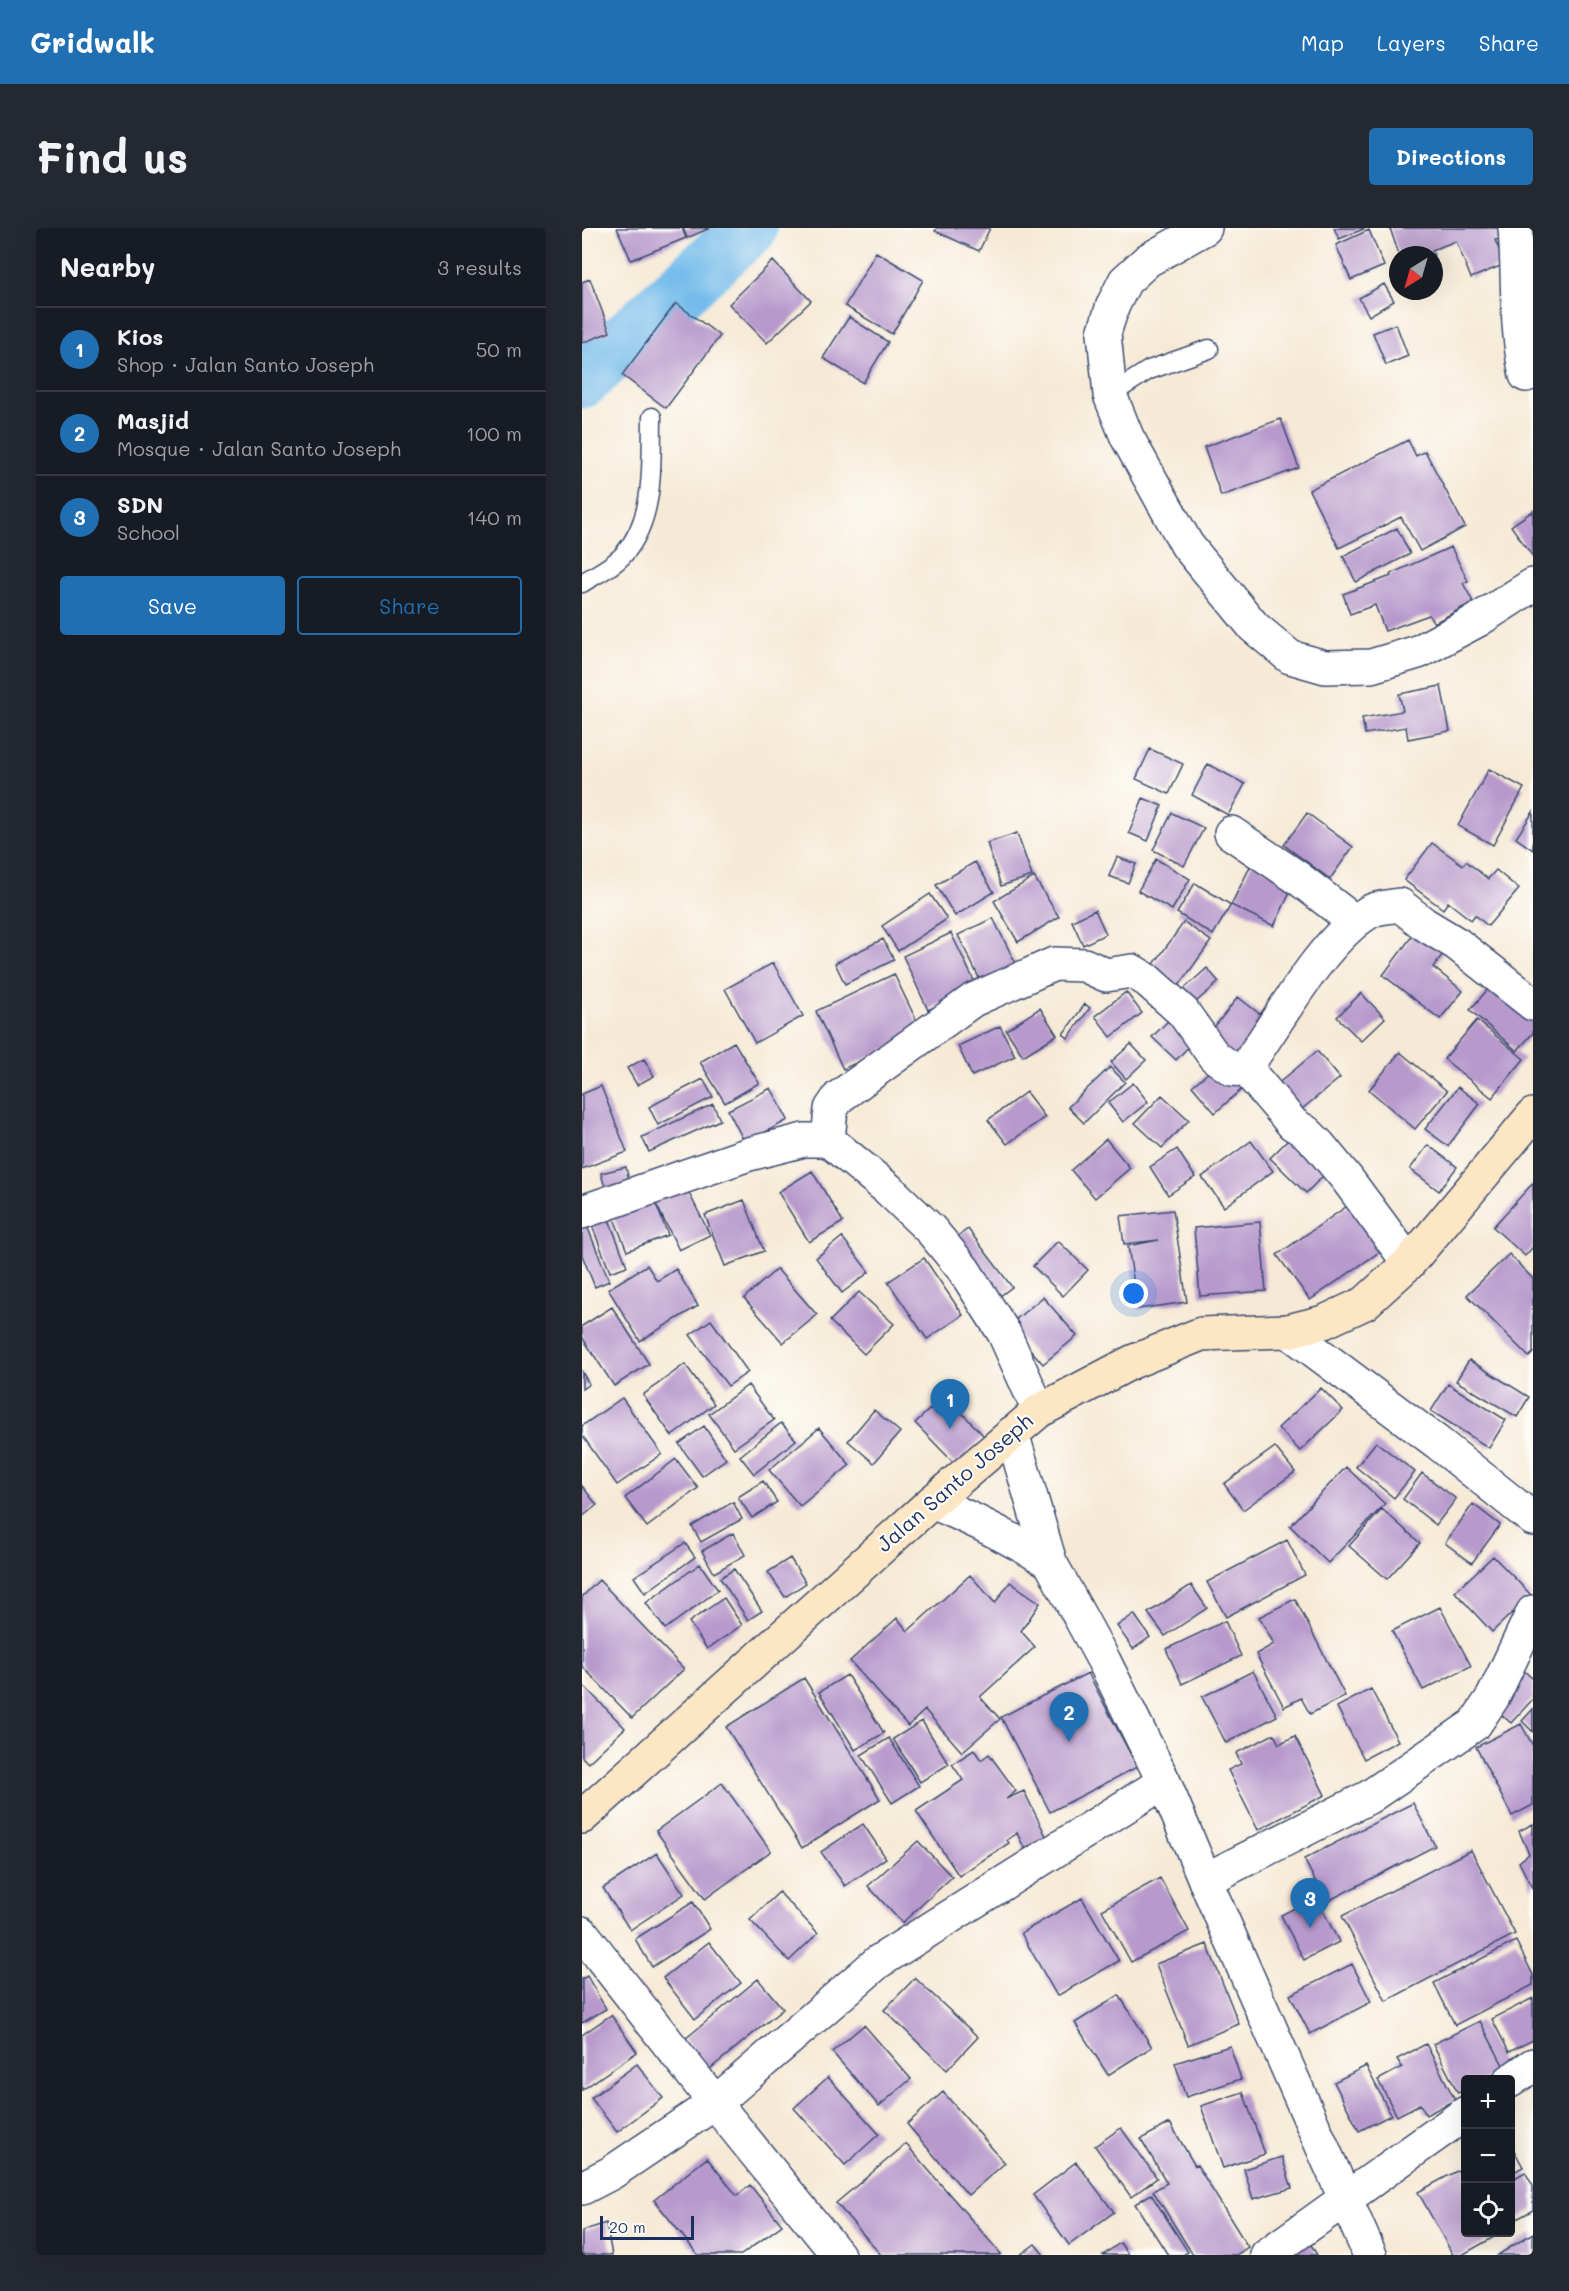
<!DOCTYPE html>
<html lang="en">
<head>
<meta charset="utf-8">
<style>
  body { margin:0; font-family:Mali,sans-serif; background:#242831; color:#f1f3f6 }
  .controls { position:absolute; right:18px; bottom:18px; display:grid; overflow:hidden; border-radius:6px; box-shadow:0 6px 24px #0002 }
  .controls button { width:54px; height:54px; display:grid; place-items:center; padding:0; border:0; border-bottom:2px solid #363941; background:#171b24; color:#f1f3f6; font:30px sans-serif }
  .compass { position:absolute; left:807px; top:18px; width:54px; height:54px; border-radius:50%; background:#171b24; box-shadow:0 6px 24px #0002; rotate:217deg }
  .scale { position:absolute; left:18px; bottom:15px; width:94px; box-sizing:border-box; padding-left:6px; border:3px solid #1b2f5e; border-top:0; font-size:16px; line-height:21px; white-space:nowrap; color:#1b2f5e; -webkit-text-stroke:4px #fdfcf7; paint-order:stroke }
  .you { position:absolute; left:552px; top:1066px; width:21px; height:21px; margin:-15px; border:4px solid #fff; border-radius:50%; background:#1a73e8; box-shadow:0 0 0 9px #1a73e833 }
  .badge { display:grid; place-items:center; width:39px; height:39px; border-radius:50%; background:#1f6fb2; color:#fff; font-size:20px; font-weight:700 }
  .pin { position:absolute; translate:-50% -50px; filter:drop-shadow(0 2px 3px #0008) }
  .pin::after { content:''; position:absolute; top:32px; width:21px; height:18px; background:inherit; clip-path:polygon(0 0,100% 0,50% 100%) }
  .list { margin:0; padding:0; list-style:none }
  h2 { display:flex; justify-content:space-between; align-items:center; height:78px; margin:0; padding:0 24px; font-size:26px }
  h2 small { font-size:20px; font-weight:400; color:#9ea1a6 }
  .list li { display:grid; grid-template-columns:39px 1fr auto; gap:18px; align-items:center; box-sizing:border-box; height:84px; padding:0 24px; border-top:2px solid #363941 }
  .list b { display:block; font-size:22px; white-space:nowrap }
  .list p { margin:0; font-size:20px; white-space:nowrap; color:#9ea1a6 }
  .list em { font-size:20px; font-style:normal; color:#9ea1a6 }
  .actions { display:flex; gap:12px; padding:18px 24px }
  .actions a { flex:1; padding:14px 0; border:2px solid #1f6fb2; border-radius:6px; text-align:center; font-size:21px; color:#1f6fb2 }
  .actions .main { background:#1f6fb2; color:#fff }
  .icon { flex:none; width:33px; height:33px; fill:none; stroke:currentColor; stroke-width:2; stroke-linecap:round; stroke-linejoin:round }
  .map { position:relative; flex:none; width:951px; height:2027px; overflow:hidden; border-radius:6px }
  header { display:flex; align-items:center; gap:36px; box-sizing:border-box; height:84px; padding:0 30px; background:#1f6fb2; color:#fff }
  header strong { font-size:28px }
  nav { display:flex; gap:33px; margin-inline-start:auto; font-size:21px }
  .intro { display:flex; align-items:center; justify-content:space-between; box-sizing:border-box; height:144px; padding:0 36px }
  h1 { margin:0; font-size:42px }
  .button { padding:15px 27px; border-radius:6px; background:#1f6fb2; color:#fff; font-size:21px; font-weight:700 }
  main { display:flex; gap:36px; padding:0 36px }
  aside { flex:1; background:#171b24; border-radius:6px; box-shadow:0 6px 24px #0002 }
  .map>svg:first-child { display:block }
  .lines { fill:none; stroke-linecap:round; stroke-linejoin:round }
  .river { stroke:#73bbeb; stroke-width:57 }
  .building { fill:#b799cc }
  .service-casing { stroke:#3c4b70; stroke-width:21 }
  .minor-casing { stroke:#3c4b70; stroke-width:36 }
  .tertiary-casing { stroke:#3c4b70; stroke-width:36 }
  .secondary-casing { stroke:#3c4b70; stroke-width:36 }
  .service { stroke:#fff; stroke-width:18 }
  .minor { stroke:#fff; stroke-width:33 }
  .tertiary { stroke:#fff; stroke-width:33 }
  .secondary { stroke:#fce6c4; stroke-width:33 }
  .labels { text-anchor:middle; stroke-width:4.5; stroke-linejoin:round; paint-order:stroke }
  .street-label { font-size:21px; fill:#1b2f5e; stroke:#fdfcf7 }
</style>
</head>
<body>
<header>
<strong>Gridwalk</strong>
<nav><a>Map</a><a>Layers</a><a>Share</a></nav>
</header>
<div class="intro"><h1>Find us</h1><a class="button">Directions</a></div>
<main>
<aside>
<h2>Nearby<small>3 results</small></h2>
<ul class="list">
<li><span class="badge">1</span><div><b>Kios</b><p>Shop · Jalan Santo Joseph</p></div><em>50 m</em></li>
<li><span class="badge">2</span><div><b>Masjid</b><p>Mosque · Jalan Santo Joseph</p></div><em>100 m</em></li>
<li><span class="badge">3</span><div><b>SDN</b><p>School</p></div><em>140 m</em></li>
</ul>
<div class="actions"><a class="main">Save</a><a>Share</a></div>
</aside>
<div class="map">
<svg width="951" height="2027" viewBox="0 0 951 2027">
  <rect width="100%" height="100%" fill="#fdfcf7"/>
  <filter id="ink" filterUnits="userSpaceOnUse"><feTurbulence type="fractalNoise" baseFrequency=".0167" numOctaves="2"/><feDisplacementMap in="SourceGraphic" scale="12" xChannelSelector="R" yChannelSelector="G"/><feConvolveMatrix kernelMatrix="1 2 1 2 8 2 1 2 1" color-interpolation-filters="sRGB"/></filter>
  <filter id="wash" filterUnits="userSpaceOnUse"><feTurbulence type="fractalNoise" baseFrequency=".008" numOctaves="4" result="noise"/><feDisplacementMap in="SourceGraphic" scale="24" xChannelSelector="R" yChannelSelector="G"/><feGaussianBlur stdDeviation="1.35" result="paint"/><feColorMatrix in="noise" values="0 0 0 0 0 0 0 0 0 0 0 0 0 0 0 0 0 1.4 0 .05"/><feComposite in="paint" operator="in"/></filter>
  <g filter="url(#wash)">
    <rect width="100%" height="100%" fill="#f6ead6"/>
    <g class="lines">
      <path class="river" d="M0,152l167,-152"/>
    </g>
    <g id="blocks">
      <path class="building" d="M35,0h65l4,10 -55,22z
        M101,0h27l-23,10z
        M355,0h53l-11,23 -44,-20z
        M752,0h32l-27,11z
        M808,0h116l2,10 -13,2 10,24 -34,14 -15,-37 -24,9 2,5h-35z
        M787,2l15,36 -33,14 -15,-35z
        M294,24l47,28 -31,54 -47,-28z
        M191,33l38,40 -44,42 -38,-39z
        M8,51l20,53 -28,11v-61z
        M802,56l10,17 -25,15 -10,-18z
        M94,75l44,33 -54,72 -44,-33z
        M267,89l39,25 -25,41 -40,-25z
        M814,96l12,32 -22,9 -13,-32z
        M699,191l18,49 -78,28 -17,-49z
        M826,212l8,16 9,-5 40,76 -45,24 -19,-34 -62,31 -30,-58z
        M951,283v46l-22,-31z
        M815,300l13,26 -54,28 -13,-26z
        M869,319l17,34 -5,2 10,19 -39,21 -5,-8 -44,16 -10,-26 -25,9 -7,-20 48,-18 -1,-2z
        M859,458l9,45 -42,8 -2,-12 -41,7 -3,-16 41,-7 -4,-17z
        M568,521l33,15 -14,30 -33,-15z
        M626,536l37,20 -17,31 -36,-20z
        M907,541l35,19 -31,57 -35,-19z
        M561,570l19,8 -14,35 -19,-8z
        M951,584v38l-17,-12z
        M590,585l32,15 -20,38 -31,-16z
        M725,585l46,34 -23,32 -46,-34z
        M435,605l15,43 -31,10 -14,-43z
        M850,615l31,22 3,-4 22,18 8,-9 23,19 -31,37 -13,-11 -4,5 -23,-18 -5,7 -39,-29z
        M535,629l19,7 -8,19 -19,-7z
        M574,631l34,20 -18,31 -34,-19z
        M393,634l19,30 -39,24 -19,-31z
        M670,635l42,21 -20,42 -43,-21z
        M452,649l25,40 -41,25 -24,-41z
        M613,655l36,22 -18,30 -36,-22z
        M348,666l17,25 -49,32 -16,-25z
        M513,682l11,24 -23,11 -11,-24z
        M411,690l24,48 -35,18 -24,-49z
        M602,694l27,19 -35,49 -27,-19z
        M833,704l28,22 -10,13 30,24 -23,28 -57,-44z
        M369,705l26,54 -49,23 -25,-54z
        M301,711l11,21 -49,24 -10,-21z
        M191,735l30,53 -48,27 -30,-54z
        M625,740l12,14 -30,26 -12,-13z
        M312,746l28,58 -79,37 -27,-58z
        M913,753l38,33v19l-16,18 -47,-41z
        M544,764l16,21 -31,24 -16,-21z
        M779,765l24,25 -24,23 -24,-24z
        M656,769l28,22 -34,43 -28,-22z
        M503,776l5,4 -22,30 -5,-4z
        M458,780l17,27 -34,21 -17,-26z
        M587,792l24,22 -17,18 -24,-23z
        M895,792l47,39 -32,39 -48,-39z
        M418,798l15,30 -43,20 -14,-30z
        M152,814l25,41 -34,20 -25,-41z
        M549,816l15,16 -20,19 -15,-17z
        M735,823l23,27 -49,40 -22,-27z
        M818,824l47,39 -32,38 -46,-39z
        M62,831l10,17 -17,9 -10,-17z
        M638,835l22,26 -27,24 -23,-27z
        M528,839l15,15 -41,41 -16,-16z
        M121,851l10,18 -55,28 -9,-18z
        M551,855l15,19 -25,20 -15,-19z
        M19,858l26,66 -45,17v-75z
        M876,859l22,17 -32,42 -23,-17z
        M189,860l17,32 -43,23 -17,-33z
        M444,864l19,25 -38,27 -19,-24z
        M580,867l27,25 -27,28 -27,-25z
        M131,876l7,16 -71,32 -7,-15z
        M712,906l36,35 -24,24 -36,-35z
        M524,911l24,29 -35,30 -24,-28z
        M669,913l22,30 -49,36 -22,-30z
        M846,917l29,22 -18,24 -29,-22z
        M595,921l18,28 -27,18 -18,-28z
        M44,939l4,19 -24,5 -5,-18z
        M230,943l31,51 -34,20 -31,-50z
        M951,955v64l-8,9 -32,-29z
        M103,957l25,50 -31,15 -23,-46 12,31 -41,16 -14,-35z
        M162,972l20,51 -39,15 -20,-51z
        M771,974l32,46 -75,52 -33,-45z
        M591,982l14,92 -49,7 -10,-63 31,-6 -35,4 -4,-28z
        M26,989l19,49 -17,6 -19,-49z
        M678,994l6,69 -66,5 -6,-68z
        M5,998l22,55 -14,6 -13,-32v-27z
        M386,1001l44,58 -16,12 -44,-59z
        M260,1009l27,35 -27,21 -26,-35z
        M476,1013l30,29 -25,26 -30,-30z
        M927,1026l24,25v74l-4,4 -62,-62z
        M342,1030l39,57 -36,24 -39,-57z
        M65,1037l10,16 19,-12 22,37 -58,35 -32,-52z
        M195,1041l40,46 -34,28 -39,-45z
        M277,1064l35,32 -30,30 -34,-33z
        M461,1069l34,39 -34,28 -34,-39z
        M30,1079l37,57 -35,22 -32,-49v-11z
        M129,1092l37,52 -20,14 -38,-51z
        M887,1132l60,37 -12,20 -61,-36z
        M103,1136l29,40 -42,32 -29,-41z
        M0,1144l7,12 -7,5z
        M866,1156l58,36 -17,28 -58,-37z
        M166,1157l26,35 -40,28 -25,-34z
        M739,1160l22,22 -43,41 -22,-23z
        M363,1167l39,41 -29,28 -40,-41z
        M40,1170l40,56 -45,31 -35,-50v-9z
        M292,1182l26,22 -26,31 -26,-22z
        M199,1195l15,17 -42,34 -14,-18z
        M122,1198l22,33 -24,17 -23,-32z
        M237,1200l31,37 -50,41 -31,-36z
        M794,1214l39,30 -21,26 -38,-31z
        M693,1219l20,25 -52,38 -19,-26z
        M94,1231l22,29 -51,39 -22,-29z
        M764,1239l39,37 -57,59 -38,-37z
        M840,1245l34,26 -20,26 -33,-26z
        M181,1253l14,21 -25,16 -14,-21z
        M0,1258l15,19 -15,12z
        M151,1274l9,17 -41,23 -9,-16z
        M891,1276l27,21 -28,38 -27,-20z
        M800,1281l38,34 -33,36 -38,-33z
        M151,1305l12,22 -31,18 -12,-22z
        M705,1312l18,35 -79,42 -19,-35z
        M103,1315l10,14 -50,36 -11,-16z
        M911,1328l38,39 -39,37 -37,-40z
        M208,1330l16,25 -21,14 -17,-25z
        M118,1336l18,26 -53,39 -19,-26z
        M152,1341l28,42 -14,9 -28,-42z
        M388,1347l25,28 15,-21 30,21 -19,28 14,16 -55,50 20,22 -38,33 -37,-42 -17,16 -58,-65 47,-43 11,13z
        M17,1352l85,89 -52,49 -50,-52v-69z
        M609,1357l16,23 -42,28 -17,-23z
        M142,1370l18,27 -35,24 -18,-27z
        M713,1371l50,97 -35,18 -9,-16 -17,9 -28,-53 18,-10 -15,-27z
        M858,1379l31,59 -48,24 -31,-59z
        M552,1386l16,23 -17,12 -16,-23z
        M643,1393l16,35 -59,28 -16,-35z
        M940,1441l11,10v20l-22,24 -21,-18z
        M671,1443l24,45 -51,27 -24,-46z
        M506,1445l49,94 -87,45 -49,-95z
        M265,1447l37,58 -29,17 -36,-58z
        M222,1450l76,121 -78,49 -76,-121z
        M0,1456l43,44 -37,35 -6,-6z
        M789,1461l27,52 -34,18 -27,-52z
        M951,1481v23l-11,-11z
        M340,1493l27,43 -29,18 -27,-43z
        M939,1496l12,22v59l-21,11 -36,-69z
        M692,1506l5,10 16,-8 30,59 -67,35 -30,-60 13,-6 -5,-11z
        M307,1510l30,48 -27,17 -31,-48z
        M392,1522l7,10 8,-6 27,37 -10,8 18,-8 23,47 -23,10 -7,-15 -10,7 2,3 -50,33 -43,-65 47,-31 -11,-16z
        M140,1555l49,68 -66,48 -49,-68z
        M831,1575l22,43 -109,56 -22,-43z
        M281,1596l23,34 -41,28 -24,-34z
        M951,1596v66l-14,-28 10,-8 -10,-23z
        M336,1613l34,36 -50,46 -34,-37z
        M889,1622l44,84 -129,67 -44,-85z
        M75,1625l27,41 -54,36 -27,-42z
        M578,1650l29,53 -58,31 -29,-52z
        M197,1664l39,41 -29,28 -39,-41z
        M734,1669l23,45 -35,18 -23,-45z
        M500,1670l37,63 -62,35 -36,-63z
        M111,1674l17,27 -58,38 -17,-28z
        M934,1713l17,34v10l-78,40 -21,-42z
        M127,1714l32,41 -46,36 -32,-41z
        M625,1716l32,80 -51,21 -32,-81z
        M770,1736l19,38 -61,32 -20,-39z
        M5,1748l19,33 -24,14v-44z
        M333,1750l63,59 -31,33 -63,-60z
        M176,1751l25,30 -73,60 -25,-30z
        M537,1767l33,52 -44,28 -33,-52z
        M951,1770v42l-24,12 -17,-33z
        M29,1787l26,37 -55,38v-55z
        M898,1793l25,48 -21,11h-18v9l-8,4 -25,-49z
        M282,1797l47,54 -32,27 -47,-54z
        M844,1816l29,56 -29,15 -6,-11 -23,12 -19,-36 24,-13 -5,-8z
        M648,1818l11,33 -55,18 -11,-34z
        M55,1836l26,34 -46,34 -26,-34z
        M784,1838l25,49 -32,16 -25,-49z
        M246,1849l51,57 -34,31 -51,-57z
        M361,1864l62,71 -37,32 -61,-71z
        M661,1864l22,62 -42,14 -22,-62z
        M588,1895l25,43 2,-1 51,82 -12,8h-43l-40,-64 14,-8 -26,-44z
        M539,1900l36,50 -26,19 -36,-51z
        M928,1915l13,24 -13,7z
        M324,1916l95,110 -2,1h-118l-45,-52z
        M700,1929l10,31 -39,11 -9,-30z
        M125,1930l30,38 13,-11 32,40 -41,30h-43l-44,-55z
        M494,1934l38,50 -45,33 -36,-50z
        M884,1938v66h37l-41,23h-9l-35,-63z
        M943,1944l8,14v24l-23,13v-42z
        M569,1966l37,58 -5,3h-15l-33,-51z
        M24,1995l6,32h-30v-24z
        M951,2005v22h-35z
        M724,2008l11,19h-40z
        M538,2015l9,12h-26z
        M453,2016l9,11h-24z"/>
    </g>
  </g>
  <g filter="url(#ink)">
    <use href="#blocks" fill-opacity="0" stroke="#3c4b70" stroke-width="1.5"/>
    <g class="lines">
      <defs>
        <path id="service" d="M528,167l39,-25 60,-21
          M0,355c13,-8 32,-17 42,-29 32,-37 27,-91 28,-137"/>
        <path id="minor" d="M623,0l-57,32 -23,21 -12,24 -9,28 6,62 17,42 60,108 67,82 36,30 35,10 46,-1 47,-14 60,-32 55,-35
          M933,0c4,51 0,96 11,147l7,-3
          M649,605l67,45 57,44
          M665,842l46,54 13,8 13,13 28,34 62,84
          M246,912l3,-31 8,-12 134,-97 81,-36 30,1 22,10 26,-4 15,9 36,32 31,44 18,13 15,1 7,-15c29,-42 71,-117 115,-143 8,-5 21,-5 31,-7l24,19 33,20 76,60
          M0,984l167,-58 55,-14h24l60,49 43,41 33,40 40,63 35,78
          M706,1103l150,112 95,76
          M623,1652l164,-83 106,-73 18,-27 40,-85
          M0,1705l133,170 123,152
          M928,1853l23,-16
          M0,1960l29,-15 104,-70 163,-141 286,-180
          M685,2027l199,-142"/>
        <path id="tertiary" d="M430,1205l38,129 54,99 60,121 41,98 165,375
          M350,1274c42,17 80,37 118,60"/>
        <path id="secondary" d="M0,1589l350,-315 107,-91 93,-49 69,-28 87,-3 36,-9 41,-19 44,-40 124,-148"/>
      </defs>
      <use href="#service" class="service-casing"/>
      <use href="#minor" class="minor-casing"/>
      <use href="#tertiary" class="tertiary-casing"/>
      <use href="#secondary" class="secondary-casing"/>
      <use href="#service" class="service"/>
      <use href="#minor" class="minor"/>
      <use href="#tertiary" class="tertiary"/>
      <use href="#secondary" class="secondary"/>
    </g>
  </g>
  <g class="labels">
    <g class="street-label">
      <text transform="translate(373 1255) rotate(-41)" y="7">Jalan Santo Joseph</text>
    </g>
  </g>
</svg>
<div class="controls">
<button>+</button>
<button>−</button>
<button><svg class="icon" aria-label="locate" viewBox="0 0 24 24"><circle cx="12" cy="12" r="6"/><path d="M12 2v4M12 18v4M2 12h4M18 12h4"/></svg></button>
</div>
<svg class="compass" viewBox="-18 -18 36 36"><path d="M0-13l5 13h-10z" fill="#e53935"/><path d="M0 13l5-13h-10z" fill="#9ea1a6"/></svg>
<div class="scale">20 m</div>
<div class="you"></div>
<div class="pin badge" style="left:368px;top:1201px">1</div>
<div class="pin badge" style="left:487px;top:1514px">2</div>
<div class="pin badge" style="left:728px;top:1700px">3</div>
</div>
</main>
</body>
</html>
